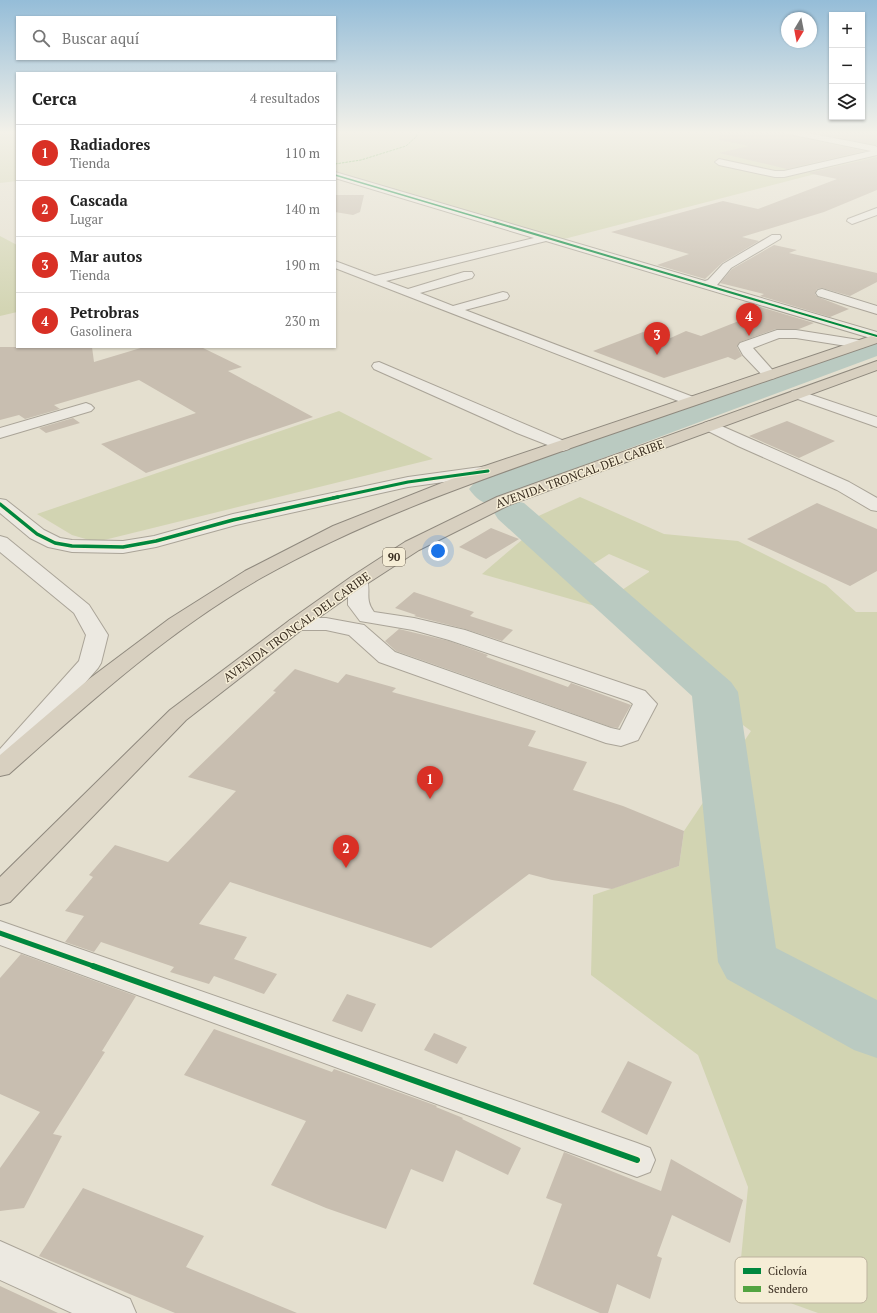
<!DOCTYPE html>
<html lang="es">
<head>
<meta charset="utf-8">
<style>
  body { margin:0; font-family:"PT Serif",serif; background:#f6f6f6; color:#222 }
  .controls { position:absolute; right:12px; top:12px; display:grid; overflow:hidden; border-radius:0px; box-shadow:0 1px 3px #0004 }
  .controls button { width:36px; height:36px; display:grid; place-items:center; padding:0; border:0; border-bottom:1px solid #e0e0e0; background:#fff; color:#222; font:20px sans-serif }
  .compass { position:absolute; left:781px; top:12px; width:36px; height:36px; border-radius:50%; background:#fff; box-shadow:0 1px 3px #0004; rotate:190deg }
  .you { position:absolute; left:438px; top:551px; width:14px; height:14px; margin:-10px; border:3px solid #fff; border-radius:50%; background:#1a73e8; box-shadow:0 0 0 6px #1a73e833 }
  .badge { display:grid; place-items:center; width:26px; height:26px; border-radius:50%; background:#d93025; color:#fff; font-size:13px; font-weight:700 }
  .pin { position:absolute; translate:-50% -33px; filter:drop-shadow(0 1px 2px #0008) }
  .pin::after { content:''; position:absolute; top:21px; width:14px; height:12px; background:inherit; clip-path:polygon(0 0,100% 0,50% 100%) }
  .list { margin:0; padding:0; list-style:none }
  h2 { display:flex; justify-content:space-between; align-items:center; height:52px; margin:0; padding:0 16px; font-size:17px }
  h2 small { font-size:13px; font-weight:400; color:#767676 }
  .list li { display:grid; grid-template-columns:26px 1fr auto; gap:12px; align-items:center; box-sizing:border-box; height:56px; padding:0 16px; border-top:1px solid #e0e0e0 }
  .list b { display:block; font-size:15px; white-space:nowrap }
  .list p { margin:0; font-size:13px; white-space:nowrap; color:#767676 }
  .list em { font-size:13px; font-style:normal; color:#767676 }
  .icon { flex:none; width:22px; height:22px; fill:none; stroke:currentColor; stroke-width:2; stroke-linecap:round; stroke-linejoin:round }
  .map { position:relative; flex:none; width:877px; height:1313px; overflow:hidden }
  .search { position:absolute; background:#fff; box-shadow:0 1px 3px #0004; left:16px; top:16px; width:320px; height:44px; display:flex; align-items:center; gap:10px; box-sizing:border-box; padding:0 14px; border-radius:0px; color:#767676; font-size:15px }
  .panel { position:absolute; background:#fff; box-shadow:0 1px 3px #0004; left:16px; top:72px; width:320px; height:276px; border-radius:0px }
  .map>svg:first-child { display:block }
  .green { fill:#d2d4b2; fill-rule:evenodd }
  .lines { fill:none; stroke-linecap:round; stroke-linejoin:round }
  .river { fill:#bacac1; fill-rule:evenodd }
  .building { fill:#c8beb0 }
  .minor-casing { stroke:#aaa498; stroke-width:2 }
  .highway-casing { stroke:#8f897e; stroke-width:2 }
  .minor { fill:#ece9e1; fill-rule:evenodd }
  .highway { fill:#d8d0c0; fill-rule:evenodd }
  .quiet { stroke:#53a441; stroke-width:1; stroke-dasharray:2.5 1; stroke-linecap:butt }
  .cycleway-far5-casing { stroke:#f5edd6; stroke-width:2.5 }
  .cycleway-far4-casing { stroke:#f5edd6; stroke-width:3.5 }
  .cycleway-far3-casing { stroke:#f5edd6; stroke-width:5 }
  .cycleway-far2-casing { stroke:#f5edd6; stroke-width:6 }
  .cycleway-far1-casing { stroke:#f5edd6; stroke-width:8 }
  .cycleway-casing { stroke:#f5edd6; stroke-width:9 }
  .cycleway-far5 { stroke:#00873e; stroke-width:1.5 }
  .cycleway-far4 { stroke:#00873e; stroke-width:2 }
  .cycleway-far3 { stroke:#00873e; stroke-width:3 }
  .cycleway-far2 { stroke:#00873e; stroke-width:3.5 }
  .cycleway-far1 { stroke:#00873e; stroke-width:5 }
  .cycleway { stroke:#00873e; stroke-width:6 }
  .labels { text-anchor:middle; stroke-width:3; stroke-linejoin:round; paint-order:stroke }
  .shield { fill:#f5edd6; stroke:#716757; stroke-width:1 }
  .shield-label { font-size:11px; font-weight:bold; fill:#392d20 }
  .street-label { font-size:12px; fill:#392d20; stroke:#f5edd6 }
  .key { fill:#f5edd6; stroke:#bdb39f; stroke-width:1 }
  .key-label { font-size:11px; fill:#392d20 }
</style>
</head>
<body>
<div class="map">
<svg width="877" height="1313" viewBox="0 0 877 1313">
  <rect width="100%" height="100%" fill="#e4dfcf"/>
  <path class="green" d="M0,131h17v50l-17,2z
    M335,131h542v27l-313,81 -14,-2 -215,-65z
    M0,236l17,9v67l-17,4z
    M339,411l94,48 -337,83 -24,-7 -35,-21z
    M580,497l84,37 74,7 88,44 30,27h21v701h-59l-25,-9 -54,-25 9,-92 -50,-132 -107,-80 2,-80 86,-29 5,-35 67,-100 -88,-65 -17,-36 -37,-20 -127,-36 41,-35 9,-20zM609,554l40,17v1l-30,20 -40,-19z"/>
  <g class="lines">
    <path class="river" d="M877,339v17l-368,137 -5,8c-17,5 -24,3 -35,-12l6,-7z
      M511,500l13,3 207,179 7,10 38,256 101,52v58l-23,-8 -127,-71 -9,-17 -26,-266 -194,-177 -5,-8 5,-8z"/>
  </g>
  <path class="building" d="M720,131h59l5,3 80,17 -77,18 -68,-16 30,-7 -30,-6z
    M807,131h70v14h-2z
    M877,157v33l-53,22 -82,25 17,4 -37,22 -17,16 -48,-14 32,-11 -78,-22 112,-31 35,8 79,-30 -29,-6z
    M335,195h29l-4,17 -7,3 -18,-3z
    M774,245l23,5 -8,3 88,20v9l-27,14 -28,-8 -5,1 -2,5 3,3 31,12 -19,8 -70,-21 4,-2 -44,-11 12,-14z
    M757,306l57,17 -15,6h-23l-36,13 -3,5 5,9 -7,4 -7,-3 -64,21 -71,-27 50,-19 23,8 20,-9 15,5 58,-23 -13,-4z
    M0,347h92l2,15 50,-15h57l41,20 -14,4 85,46 -167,56 -45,-29 95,-31 -57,-33 -85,25 6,4 -35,10 -6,-4 -19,5z
    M73,418l7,5 -34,10 -7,-5z
    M787,421l48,20 -36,17 -50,-22z
    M817,503l60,26v42l-27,15 -103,-47z
    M491,528l28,11 -33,20 -27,-12z
    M414,592l60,20 -4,4 43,14 -11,11 -37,-12 -51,-13 2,-1 -21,-7z
    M399,629l50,12 39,14 -2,2 82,30 3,-4 60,22 -13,23 -7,-1 -215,-76 -11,-10z
    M295,669l43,14 8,-9 50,14 -4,4 144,39 -8,15 59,16 -14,28 50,16 61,25 -5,35 -67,23 -60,-9 -23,-6 -98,74 -201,-66 -31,42 48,13 -13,22 43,15 -13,20 -50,-18 -5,8 -39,-12 4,-5 -73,-25 -7,10 -29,-10 19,-26 -19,-5 28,-34 -4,-2 26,-30 53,17 68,-71 -48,-14 88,-85 -3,-1z
    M21,954l115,42 -34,55 3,1 -52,82 9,2 -38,72 -24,3v-43l40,-56 -40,-18v-116z
    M347,994l29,10 -14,28 -30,-11z
    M214,1029l118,43 2,-3 103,37 -1,1 27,11 -1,1 59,29 -13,27 -52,-25 -13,32 -32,-13 -25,60 -60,-21 -55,-23 35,-64 -122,-46z
    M434,1033l33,14 -10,17 -33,-14z
    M628,1061l44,21 -25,53 -46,-23z
    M564,1152l97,39 10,-32 72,41 -13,43 -58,-28 -15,41 5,2 -12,41 -33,-15 -9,29h-8l-67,-29 29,-80 -16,-6z
    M83,1188l121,48 -18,31 111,46h-122l-136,-57z
    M0,1286l58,27h-58z"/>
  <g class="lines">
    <defs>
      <path id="minor" d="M780,131h18l77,15 2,1v8l-93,22h-9l-56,-12 -4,-3 4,-3 56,12h9l87,-20 -87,-18z
        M335,172l370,109 3,-1 15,-16 49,-29h8l1,2 -1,2 -49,29 -14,17 160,47v8l-331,-99 -160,40 22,8 56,-17h8l2,3 -2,3 -52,15 33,13 50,-14 4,1 2,3 -2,3 -42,11 231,88 3,3 -3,3 -5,2 -5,-2 -351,-136v-7l40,15 159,-38 -199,-60z
        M877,208v7l-25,9 -5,-3 1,-2z
        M822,289l55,17v8l-59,-18 -2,-3 2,-3z
        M777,330h19l63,10 5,1 2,3 -2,3 -5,1 -63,-10h-17l-26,10 24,27 -2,3 -5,1 -5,-1 -22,-23 -5,-9 2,-3z
        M379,362l190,81 2,3 -2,3 -6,2 -46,-18 -143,-64 -2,-3 2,-3z
        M797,390l80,27v10l-85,-30 -2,-3 2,-3z
        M86,403l5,2 3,3 -3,3 -91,27v-10z
        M710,421l139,61 28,16v13l-6,-1 -34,-20 -99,-44 -34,-17 -2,-3 2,-3z
        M488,466l6,1 3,4 -3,4 -86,12 -172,38 -80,22 -33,6 -51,-1 -24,-5 -18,-9 -30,-25v-14l6,1 38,30 16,8 12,2 51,1 31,-5 79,-22 175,-37z
        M0,536l7,2 82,67 19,30 -7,28 -3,5 -89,103 -9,2v-24l79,-88 7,-26 -12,-22 -74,-61z
        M358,575l7,2c8,11 -2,21 9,35l40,6 51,12 180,61 12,13 -19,36 -17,6 -15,-3 -227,-81 -30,-27 -23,-5h-29l-7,-2 -4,-4 4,-4 7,-2h29l38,7 31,27 216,76 9,2 13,-26 -4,-3 -180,-61 -36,-10 -53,-9 -12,-16v-24l3,-4z
        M0,921l637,222 13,5 5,12 -5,12 -13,5 -637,-232z
        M0,1241l130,58 6,14h-64l-72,-33z"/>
      <path id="highway" d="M877,334v9c-96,33 -192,66 -289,99 -111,39 -224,78 -327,136 -93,53 -172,125 -252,196l-9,2v-21l89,-76 80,-60 76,-48 88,-45 149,-59z
        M877,361v9l-368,135 -90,45 -54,35 -61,43 -118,92 -176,182 -10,3v-28l170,-167 120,-90 61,-43 54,-35 92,-45z"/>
    </defs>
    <use href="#minor" class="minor-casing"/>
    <use href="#highway" class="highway-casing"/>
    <use href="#minor" class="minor"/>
    <use href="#highway" class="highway"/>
    <path class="quiet" d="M335,164l26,-4 45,-14 11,-10 -1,-5"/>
    <defs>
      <path id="cycleway-far5" d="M335,175l162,48"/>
      <path id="cycleway-far4" d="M494,222l383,114"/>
      <path id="cycleway-far3" d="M333,498l75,-16 80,-11"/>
      <path id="cycleway-far2" d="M0,504l37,30 18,9 17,3 51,1 33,-6 77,-21 105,-23"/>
      <path id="cycleway-far1" d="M0,933l96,34"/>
      <path id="cycleway" d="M93,966l544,194"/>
    </defs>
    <use href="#cycleway-far5" class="cycleway-far5-casing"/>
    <use href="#cycleway-far4" class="cycleway-far4-casing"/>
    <use href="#cycleway-far3" class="cycleway-far3-casing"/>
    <use href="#cycleway-far2" class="cycleway-far2-casing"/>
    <use href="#cycleway-far1" class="cycleway-far1-casing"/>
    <use href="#cycleway" class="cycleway-casing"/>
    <use href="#cycleway-far5" class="cycleway-far5"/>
    <use href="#cycleway-far4" class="cycleway-far4"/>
    <use href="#cycleway-far3" class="cycleway-far3"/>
    <use href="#cycleway-far2" class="cycleway-far2"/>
    <use href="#cycleway-far1" class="cycleway-far1"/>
    <use href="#cycleway" class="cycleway"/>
  </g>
  <linearGradient id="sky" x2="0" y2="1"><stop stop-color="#95bdd8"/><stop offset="0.42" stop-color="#f3f1e9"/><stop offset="1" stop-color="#f3f1e9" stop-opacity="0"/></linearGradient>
  <rect width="877" height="315" fill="url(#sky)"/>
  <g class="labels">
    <rect class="shield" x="383" y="548" width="22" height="18" rx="3"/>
    <g class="shield-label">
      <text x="394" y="561">90</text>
    </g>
    <g class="street-label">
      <text transform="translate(580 474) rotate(-20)" y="4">AVENIDA TRONCAL DEL CARIBE</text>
      <text transform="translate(297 627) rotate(-36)" y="4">AVENIDA TRONCAL DEL CARIBE</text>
    </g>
  </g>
  <rect x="735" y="1257" width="132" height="46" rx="6" class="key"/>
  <rect x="743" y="1268" width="18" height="6" fill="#00873e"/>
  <rect x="743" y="1286" width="18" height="6" fill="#53a441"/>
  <g class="key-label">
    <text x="768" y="1275">Ciclovía</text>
    <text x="768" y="1293">Sendero</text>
  </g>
</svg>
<div class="controls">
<button>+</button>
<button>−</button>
<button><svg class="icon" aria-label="layers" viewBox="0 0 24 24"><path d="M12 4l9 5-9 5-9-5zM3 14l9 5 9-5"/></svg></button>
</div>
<svg class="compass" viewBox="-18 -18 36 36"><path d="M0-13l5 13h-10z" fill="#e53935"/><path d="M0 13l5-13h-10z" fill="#767676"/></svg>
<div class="you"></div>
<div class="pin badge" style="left:430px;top:799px">1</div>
<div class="pin badge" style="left:346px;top:868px">2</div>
<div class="pin badge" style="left:657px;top:355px">3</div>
<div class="pin badge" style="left:749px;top:336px">4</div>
<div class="search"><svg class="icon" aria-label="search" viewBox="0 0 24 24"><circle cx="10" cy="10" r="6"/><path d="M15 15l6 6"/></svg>Buscar aquí</div>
<section class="panel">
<h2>Cerca<small>4 resultados</small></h2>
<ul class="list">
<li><span class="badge">1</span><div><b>Radiadores</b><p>Tienda</p></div><em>110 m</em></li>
<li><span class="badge">2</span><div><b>Cascada</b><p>Lugar</p></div><em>140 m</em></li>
<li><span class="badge">3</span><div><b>Mar autos</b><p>Tienda</p></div><em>190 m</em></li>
<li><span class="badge">4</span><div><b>Petrobras</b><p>Gasolinera</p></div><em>230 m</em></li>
</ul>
</section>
</div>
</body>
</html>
